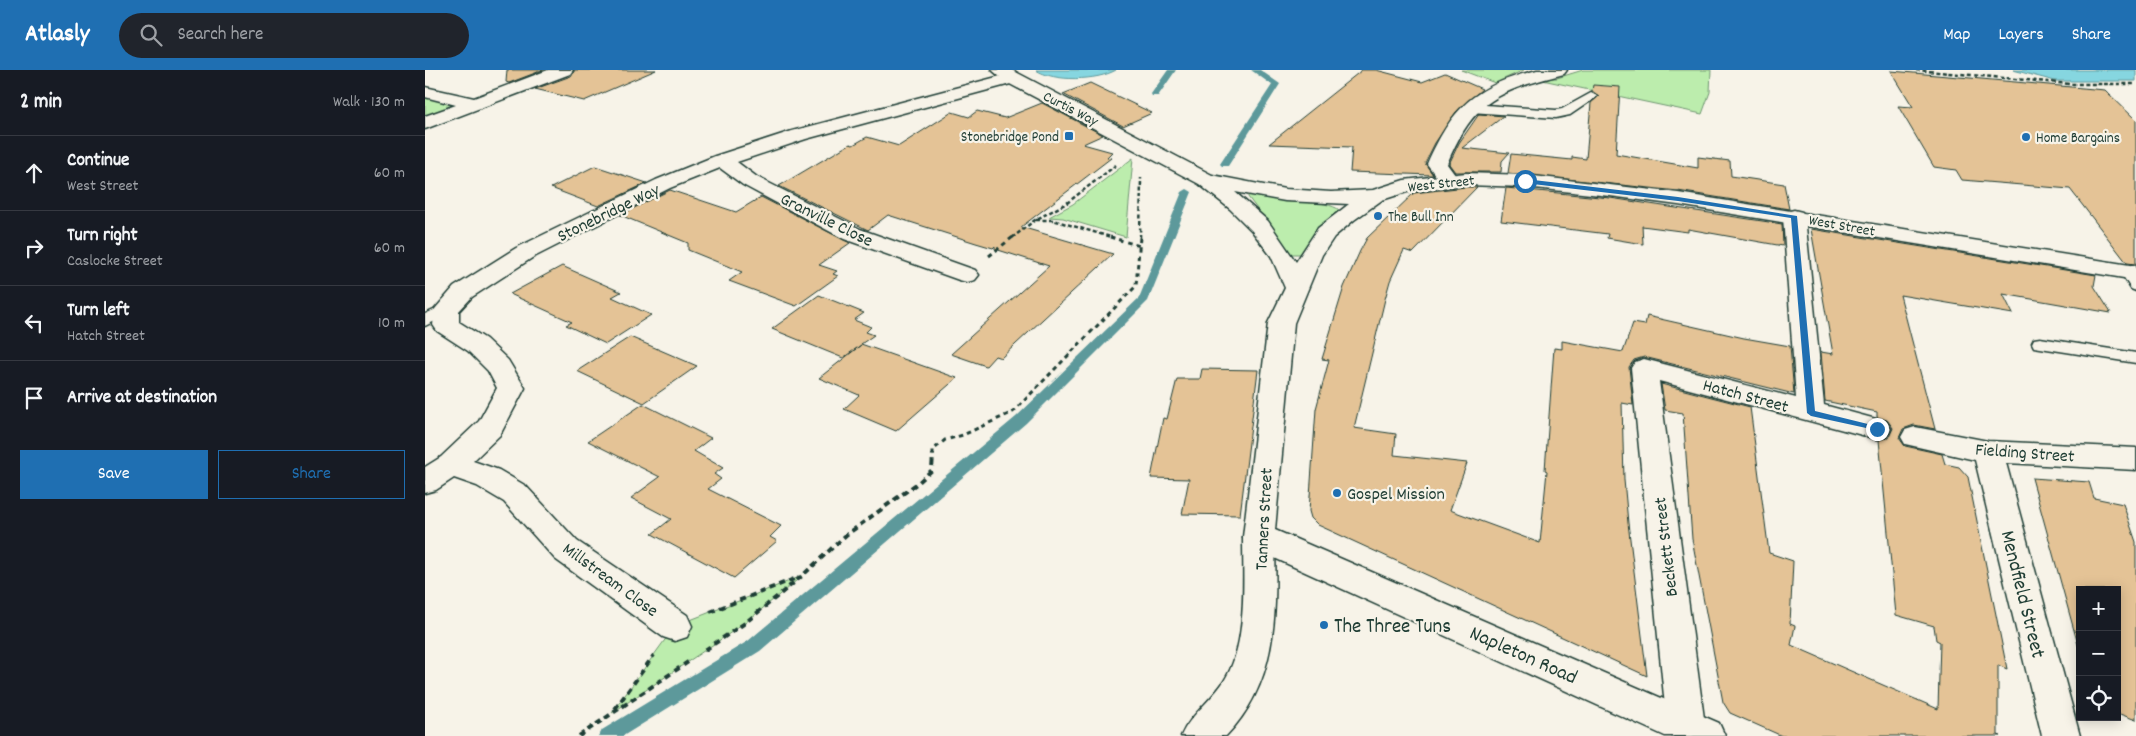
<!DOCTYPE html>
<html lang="en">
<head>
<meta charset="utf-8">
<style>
  body { margin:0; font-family:Dekko,sans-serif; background:#20242c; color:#f1f3f6 }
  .controls { position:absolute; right:15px; bottom:15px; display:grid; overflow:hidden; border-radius:0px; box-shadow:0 2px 12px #0003 }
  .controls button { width:45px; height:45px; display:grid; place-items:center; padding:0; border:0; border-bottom:1px solid #363941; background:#171b24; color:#f1f3f6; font:25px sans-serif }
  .stop { position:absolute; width:15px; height:15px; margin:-11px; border:4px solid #1f6fb2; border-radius:50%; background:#fff }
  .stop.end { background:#1f6fb2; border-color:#fff; box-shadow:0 1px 5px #0008 }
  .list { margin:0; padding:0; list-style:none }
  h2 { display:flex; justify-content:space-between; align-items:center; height:65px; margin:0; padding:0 20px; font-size:21px }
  h2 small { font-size:16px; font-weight:400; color:#9ea1a6 }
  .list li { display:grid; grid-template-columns:32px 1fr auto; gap:15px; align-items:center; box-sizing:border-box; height:75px; padding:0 20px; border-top:1px solid #363941 }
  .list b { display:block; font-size:19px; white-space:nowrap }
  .list p { margin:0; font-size:16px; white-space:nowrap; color:#9ea1a6 }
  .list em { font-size:16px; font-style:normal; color:#9ea1a6 }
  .actions { display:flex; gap:10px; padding:15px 20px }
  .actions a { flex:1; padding:11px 0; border:1px solid #1f6fb2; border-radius:0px; text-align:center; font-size:18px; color:#1f6fb2 }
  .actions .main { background:#1f6fb2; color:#fff }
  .icon { flex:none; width:28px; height:28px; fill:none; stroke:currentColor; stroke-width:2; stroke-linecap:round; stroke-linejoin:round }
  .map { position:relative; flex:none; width:1711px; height:666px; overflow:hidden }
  header { display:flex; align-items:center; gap:30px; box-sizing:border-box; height:70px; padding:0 25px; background:#1f6fb2; color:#fff }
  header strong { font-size:24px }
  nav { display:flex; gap:28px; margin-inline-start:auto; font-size:18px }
  .search { width:350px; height:45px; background:#20242c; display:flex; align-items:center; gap:12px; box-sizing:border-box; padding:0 18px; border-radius:28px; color:#9ea1a6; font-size:19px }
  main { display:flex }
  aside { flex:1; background:#171b24 }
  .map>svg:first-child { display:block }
  .green { fill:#bcedad; stroke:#6e9570 }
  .water { fill:#86d6e0; stroke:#5d999b }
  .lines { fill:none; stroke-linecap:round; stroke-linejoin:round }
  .stream { fill:#5d999b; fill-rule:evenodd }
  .building { fill:#e4c396; stroke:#1f3d34 }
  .service-casing { stroke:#1f3d34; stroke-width:3 }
  .minor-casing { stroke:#1f3d34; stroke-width:3 }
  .tertiary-casing { stroke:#1f3d34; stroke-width:3 }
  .path-far2 { stroke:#1f3d34; stroke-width:2.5; stroke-dasharray:4 2.5; stroke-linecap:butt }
  .path-far1 { stroke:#1f3d34; stroke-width:3; stroke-dasharray:4.5 4; stroke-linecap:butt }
  .path { stroke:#1f3d34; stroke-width:4; stroke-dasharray:6 4.5; stroke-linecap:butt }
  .service { fill:#f7f3e8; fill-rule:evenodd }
  .minor { fill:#f7f3e8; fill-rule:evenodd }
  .tertiary { fill:#f7f3e8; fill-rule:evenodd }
  .route { fill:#1f6fb2 }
  .poi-dot { fill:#1f6fb2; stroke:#f7f3e8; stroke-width:2 }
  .labels { text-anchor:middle; stroke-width:4.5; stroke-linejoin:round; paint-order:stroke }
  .far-street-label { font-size:15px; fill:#1f3d34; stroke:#f7f3e8 }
  .far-poi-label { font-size:15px; fill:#1f3d34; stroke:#f7f3e8; text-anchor:start }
  .street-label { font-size:18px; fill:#1f3d34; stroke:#f7f3e8 }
  .poi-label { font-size:18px; fill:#1f3d34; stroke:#f7f3e8; text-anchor:start }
  .near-street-label { font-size:21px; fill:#1f3d34; stroke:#f7f3e8 }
  .near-poi-label { font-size:21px; fill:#1f3d34; stroke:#f7f3e8; text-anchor:start }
</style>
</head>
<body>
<header>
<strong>Atlasly</strong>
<div class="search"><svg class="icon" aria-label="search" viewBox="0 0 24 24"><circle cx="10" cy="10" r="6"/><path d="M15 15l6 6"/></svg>Search here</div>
<nav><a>Map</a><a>Layers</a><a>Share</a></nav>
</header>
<main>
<aside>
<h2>2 min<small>Walk · 130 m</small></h2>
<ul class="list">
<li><svg class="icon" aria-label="ahead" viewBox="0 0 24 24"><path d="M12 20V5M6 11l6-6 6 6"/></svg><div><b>Continue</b><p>West Street</p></div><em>60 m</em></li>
<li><svg class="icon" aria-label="right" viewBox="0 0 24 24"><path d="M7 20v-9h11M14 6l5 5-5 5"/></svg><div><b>Turn right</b><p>Caslocke Street</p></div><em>60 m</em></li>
<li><svg class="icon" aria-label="left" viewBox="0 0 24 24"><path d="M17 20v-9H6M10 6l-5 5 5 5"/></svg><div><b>Turn left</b><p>Hatch Street</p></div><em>10 m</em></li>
<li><svg class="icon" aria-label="arrive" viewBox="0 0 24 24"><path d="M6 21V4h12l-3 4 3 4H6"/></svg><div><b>Arrive at destination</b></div></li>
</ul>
<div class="actions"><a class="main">Save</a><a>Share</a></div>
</aside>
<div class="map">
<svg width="1711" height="666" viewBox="0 0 1711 666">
  <rect width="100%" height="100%" fill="#f7f3e8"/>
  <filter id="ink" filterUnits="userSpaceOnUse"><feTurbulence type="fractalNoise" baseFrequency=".02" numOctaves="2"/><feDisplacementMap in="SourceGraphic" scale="10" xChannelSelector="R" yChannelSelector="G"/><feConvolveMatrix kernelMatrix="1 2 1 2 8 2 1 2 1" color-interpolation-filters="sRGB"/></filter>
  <g filter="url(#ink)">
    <path class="green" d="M1036,0h63l-29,13z
      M1158,0h128l-1,22 -8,22 -169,-36h24z
      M0,22l50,12 -50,19z
      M708,88l-7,79 -63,-19 -14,-1 24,-13z
      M828,124c15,2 78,7 86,16l-22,19 -17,25h-9l-43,-57v-2z
      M377,506l-57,47 -133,90 63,-87z"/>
    <path class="water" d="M611,0h80c-19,11 -62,12 -80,0z
      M1588,0h123v11h-81z"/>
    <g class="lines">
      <path class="stream" d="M743,0h8l-18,26h-6l-1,-2z
        M826,0h9l20,14 -52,82h-6l-2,-2 52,-79z
        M762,119l5,3 -44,109 -122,122 -266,228 -137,85h-24l3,-6 146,-89 268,-224 123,-119 43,-106z"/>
    </g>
    <path class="building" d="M82,0h36l-34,13 -3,-1z
      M150,0h81l-72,31 -49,-12 36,-13z
      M937,0h14l46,12 23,-9 37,16 -26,23 -21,31 -10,20 8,12 -83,-3 2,-25 -83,-3z
      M1466,1l214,19 31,30v144l-9,-1 -57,-74 -108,-9 -6,-10 -22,-3 -36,-61 15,1z
      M665,13l62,30 -29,13 -60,-32z
      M1168,15l27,2 -4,67 82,14v-11l32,4 1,15 53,8 5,25 -111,-18 -170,-18 3,-19 61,6v-3l14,2 5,-56 8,-7 -7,-5z
      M617,33l61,32 -20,9 29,8 -5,5 4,1 -90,69 92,27 -112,104 -6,-2 -9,10 -35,-12 98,-88 -54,-17v-3l-2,2 -17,-5 -88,-28 -20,15 -89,-44 71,-42 3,1 14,-8 32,9 53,-34 17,5 8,-6 28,7z
      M1054,44l25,2 -42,32 47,5 -7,8 -1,11h-46l-6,-8 10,-21z
      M170,96l52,17 -49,23 -47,-18z
      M1041,117h11l-64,66 -9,-3 -14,31 -5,18 -31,129 42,6 -2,21 73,8 -17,47 90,33 7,-72 -2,-1 9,-122 8,1v-8l61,11 10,-29 12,2 2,-9 97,22 46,8 4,48 -150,-37 -10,3 -5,7 4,38 -11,-2 2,77 4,43 19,153 -329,-151 -7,-7 -2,-7 7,-102 13,-49 -7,-1 22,-72 16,-36 7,-13 47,-45z
      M1081,118l104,10 172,26 1,22 -95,-17v3l-46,-6 1,18 -36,-6 1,-4 -107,-13z
      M245,120l66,22 25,-15 89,46 -31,22 18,6 -4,3 5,2 -42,30 -67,-25 13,-9 -54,-22v-7l-68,-28z
      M1386,159l285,46 -2,11 17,27 -108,-19 10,20 -113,-19 35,134 -21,-4 -11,4 -4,9 6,8 37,8 3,10 14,3 9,10 39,192 -9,-4v70l3,1h-219l-52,-23 -7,-11 -31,-163 -9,-126 -18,-3 -4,-26 89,23 19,146 24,8 -3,63 5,2 -4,19 147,64 2,-67 -4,-2 -2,-14 -38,-11 -17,-175 10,-3 4,-9 -6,-8 -10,-3v-5l-52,-11 -4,-49 12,2z
      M137,196l59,26 -9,5 39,18 -45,29 -40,-19 6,-3 -62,-28z
      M394,225l45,18 -10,7 17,7 -5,5 8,3 -13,9 96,34 -61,53 -52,-22 15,-14 -40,-17 42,-33 -18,13 -71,-29z
      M205,267l67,29 -53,37 -67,-32z
      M777,299l56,1 -18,145 -58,-1 7,-35 -38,-1 12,-60 4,1 10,-40h23z
      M218,334l68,34 -17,13 29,17 -9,6 7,5 -13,10 73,37 -11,11 7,4 -43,37 -82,-44 19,-15 -40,-21 29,-21 -72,-36z
      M1607,408l57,4 5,16 29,6 13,38v178l-19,-7v-123h-37v62z"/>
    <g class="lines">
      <defs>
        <path id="service" d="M1166,23l6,3 -2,2 -25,17 -14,3 -85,-6 -6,-4 6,-4 85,6 6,-1z
          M1702,197l5,1 4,6v17l-5,-2 -11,-18 2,-3z
          M22,234l6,2 2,3 -2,3 -28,14v-12z
          M1615,268l96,15v10l-102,-16 -2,-4 2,-4z"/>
        <path id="minor" d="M123,0h25l-3,4 -145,55v-13l31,-11 -31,-8v-10l49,11z
          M1112,0h30l-3,4c-65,17 -90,25 -117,90l11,15 -3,4 -7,2 -7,-2 -14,-19c26,-58 48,-78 110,-94z
          M587,3l6,1 3,4 -3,4 -212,57 -69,23 20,15 103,52 115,41 4,5 -4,5 -8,2 -8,-2 -115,-41 -101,-54 -23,-17 -50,20 -138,70 -60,39 -13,14v11l27,17 22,21 17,28 -25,47 -27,26 26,9 27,16 51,55 110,74 5,11 -5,11 -12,4 -12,-4 -108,-78 -51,-57 -27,-16 -23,-8 -18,12 -11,3v-26l16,-10 38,-36 18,-33 -9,-17 -20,-20 -31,-20 -4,-6 2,-16 19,-22 62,-39 140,-68 59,-24 77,-25z
          M1369,140l8,2 3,5 19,188 63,17 4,7 -4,7 -10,3 -218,-58 46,345 -5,10h-28l-5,-10 -36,-358 4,-6 9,-3 152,39 -13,-181 3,-5z
          M1490,357l73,14 148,7v22l-130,-7 74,273h-38l-67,-276 -70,-16 -4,-7 4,-7z
          M834,454l11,4 5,9c1,73 5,143 -49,199h-45c9,-21 30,-35 43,-55 24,-37 19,-101 19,-144l5,-9z"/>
        <path id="tertiary" d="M567,0h20l200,105 73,14 46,3 42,-2 31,-10 62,-7 59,2 153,18 458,73v14l-458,-75 -68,-9 -85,-9 -59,-2 -59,7 -25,8 -28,20 -20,17 -12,18 -28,68 -19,207 444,193 6,13h-60l-417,-190 -5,-9 25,-214 17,-35 -14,-32 -19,-25 -22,-22 -31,-25 -193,-102zM810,122l50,9 64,3 -31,24 -22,34 -28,-41z"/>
      </defs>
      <use href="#service" class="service-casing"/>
      <use href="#minor" class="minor-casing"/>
      <use href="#tertiary" class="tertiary-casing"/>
      <path class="path-far2" d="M1491,0l154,14h66
        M611,150h17l61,18
        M587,168l23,-18 32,-17 49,-38
        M715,168l1,-60"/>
      <path class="path-far1" d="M685,167l30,9
        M564,186l24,-19
        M508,385v-5l12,-10 18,-5 50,-23 123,-126 4,-49"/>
      <path class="path" d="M285,542l89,-35
        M280,580l40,-27 57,-47 44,-41 73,-53 13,-12 1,-16
        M190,639l39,-54
        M154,666l109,-74"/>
      <use href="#service" class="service"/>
      <use href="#minor" class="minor"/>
      <use href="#tertiary" class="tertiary"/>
    </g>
  </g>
  <path class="route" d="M1100,109l153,18 119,19 18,195 65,16v4l-69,-15 -4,-3 -16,-195 -113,-17 -155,-18z"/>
  <g class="poi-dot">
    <rect x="639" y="61" width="10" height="10" rx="2.5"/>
    <circle cx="1601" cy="67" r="5"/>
    <circle cx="953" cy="146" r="5"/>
    <circle cx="912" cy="423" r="5"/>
    <circle cx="899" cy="555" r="5"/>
  </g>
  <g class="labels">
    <g class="far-street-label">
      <text transform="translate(646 38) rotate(27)" y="5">Curtis Way</text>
      <text transform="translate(1016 113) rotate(-6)" y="5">West Street</text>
      <text transform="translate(1417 155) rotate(10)" y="5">West Street</text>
    </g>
    <g class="far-poi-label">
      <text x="634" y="71" text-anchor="end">Stonebridge Pond</text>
      <text x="1611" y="72">Home Bargains</text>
      <text x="963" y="151">The Bull Inn</text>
    </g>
    <g class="street-label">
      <text transform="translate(183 142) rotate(-26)" y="6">Stonebridge Way</text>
      <text transform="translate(402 149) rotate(26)" y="6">Granville Close</text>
      <text transform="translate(1321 325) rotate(15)" y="6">Hatch Street</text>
      <text transform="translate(1600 382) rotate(4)" y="6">Fielding Street</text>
      <text transform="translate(838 449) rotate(-87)" y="6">Tanners Street</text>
      <text transform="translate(1240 477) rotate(-97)" y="6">Beckett Street</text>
      <text transform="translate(186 509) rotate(36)" y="6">Millstream Close</text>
    </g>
    <g class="poi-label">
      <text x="922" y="429">Gospel Mission</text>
    </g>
    <g class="near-street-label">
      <text transform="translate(1599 524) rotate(76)" y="7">Mendfield Street</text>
      <text transform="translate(1099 584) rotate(24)" y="7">Napleton Road</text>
    </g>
    <g class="near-poi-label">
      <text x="909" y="562">The Three Tuns</text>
    </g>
  </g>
</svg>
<div class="controls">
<button>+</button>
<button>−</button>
<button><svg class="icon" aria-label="locate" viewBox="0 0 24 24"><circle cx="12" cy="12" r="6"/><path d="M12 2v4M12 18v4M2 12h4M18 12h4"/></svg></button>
</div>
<div class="stop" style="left:1100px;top:111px"></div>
<div class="stop end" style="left:1452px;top:359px"></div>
</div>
</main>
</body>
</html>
